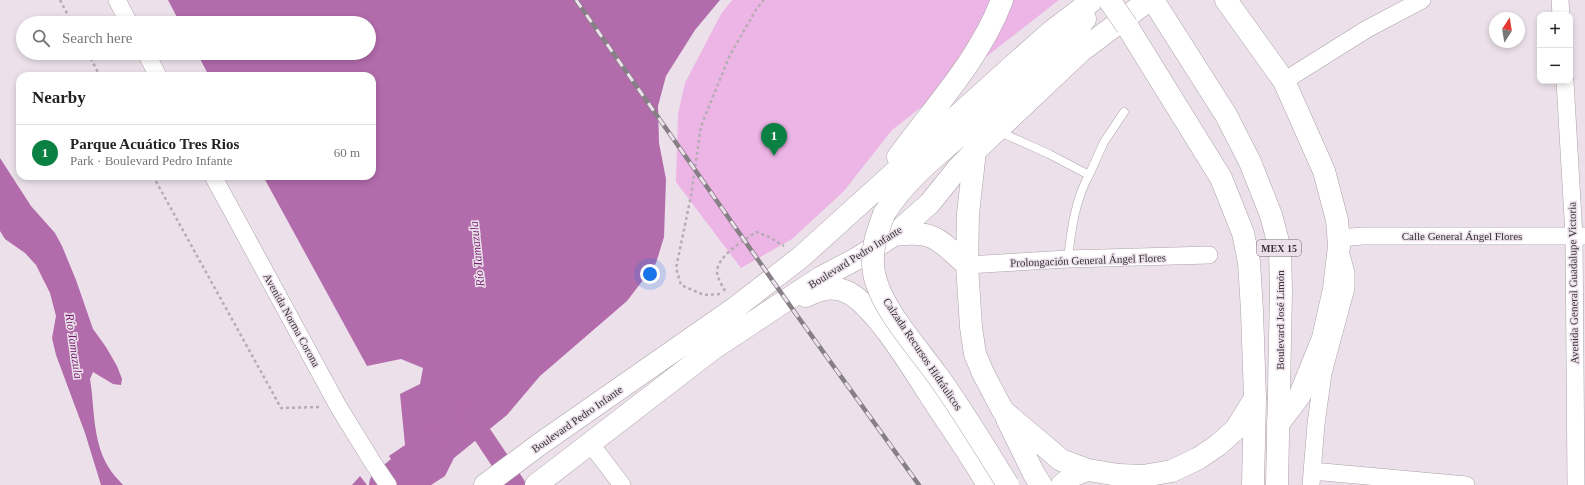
<!DOCTYPE html>
<html lang="en">
<head>
<meta charset="utf-8">
<style>
  body { margin:0; font-family:Georgia,serif; background:#f6f6f6; color:#222 }
  .controls { position:absolute; right:12px; top:12px; display:grid; overflow:hidden; border-radius:8px; box-shadow:0 2px 6px #0003 }
  .controls button { width:36px; height:36px; display:grid; place-items:center; padding:0; border:0; border-bottom:1px solid #e0e0e0; background:#fff; color:#222; font:20px sans-serif }
  .compass { position:absolute; left:1489px; top:12px; width:36px; height:36px; border-radius:50%; background:#fff; box-shadow:0 2px 6px #0003; rotate:12deg }
  .you { position:absolute; left:650px; top:274px; width:14px; height:14px; margin:-10px; border:3px solid #fff; border-radius:50%; background:#1a73e8; box-shadow:0 0 0 6px #1a73e833 }
  .badge { display:grid; place-items:center; width:26px; height:26px; border-radius:50%; background:#0b8043; color:#fff; font-size:13px; font-weight:700 }
  .pin { position:absolute; translate:-50% -33px; filter:drop-shadow(0 1px 2px #0008) }
  .pin::after { content:''; position:absolute; top:21px; width:14px; height:12px; background:inherit; clip-path:polygon(0 0,100% 0,50% 100%) }
  .list { margin:0; padding:0; list-style:none }
  h2 { display:flex; justify-content:space-between; align-items:center; height:52px; margin:0; padding:0 16px; font-size:17px }
  h2 small { font-size:13px; font-weight:400; color:#767676 }
  .list li { display:grid; grid-template-columns:26px 1fr auto; gap:12px; align-items:center; box-sizing:border-box; height:56px; padding:0 16px; border-top:1px solid #e0e0e0 }
  .list b { display:block; font-size:15px; white-space:nowrap }
  .list p { margin:0; font-size:13px; white-space:nowrap; color:#767676 }
  .list em { font-size:13px; font-style:normal; color:#767676 }
  .icon { flex:none; width:22px; height:22px; fill:none; stroke:currentColor; stroke-width:2; stroke-linecap:round; stroke-linejoin:round }
  .map { position:relative; flex:none; width:1585px; height:485px; overflow:hidden }
  .search { position:absolute; background:#fff; box-shadow:0 2px 6px #0003; left:16px; top:16px; width:360px; height:44px; display:flex; align-items:center; gap:10px; box-sizing:border-box; padding:0 14px; border-radius:22px; color:#767676; font-size:15px }
  .panel { position:absolute; background:#fff; box-shadow:0 2px 6px #0003; left:16px; top:72px; width:360px; height:108px; border-radius:12px }
  .map>svg:first-child { display:block }
  .green { fill:#edb4e6 }
  .water { fill:#b26bab }
  .lines { fill:none; stroke-linecap:round; stroke-linejoin:round }
  .canal { stroke:#b26bab; stroke-width:19 }
  .river { stroke:#b26bab; stroke-width:32 }
  .lane-casing { stroke:#aca2aa; stroke-width:9 }
  .street-casing { stroke:#aca2aa; stroke-width:18 }
  .primary-casing { stroke:#aca2aa; stroke-width:23 }
  .highway-casing { stroke:#aca2aa; stroke-width:23 }
  .path { stroke:#b5acb4; stroke-width:2.5; stroke-dasharray:3 3; stroke-linecap:butt }
  .lane { stroke:#fff; stroke-width:8 }
  .street { stroke:#fff; stroke-width:17 }
  .primary { stroke:#fff; stroke-width:22 }
  .highway { stroke:#fff; stroke-width:22 }
  .rail-casing { stroke:#867f85; stroke-width:4.5 }
  .rail { stroke:#ece1ea; stroke-width:3; stroke-dasharray:9; stroke-linecap:butt }
  .primary-bridge-casing { stroke:#aca2aa; stroke-width:23; stroke-linecap:butt }
  .highway-bridge-casing { stroke:#aca2aa; stroke-width:23; stroke-linecap:butt }
  .primary-bridge { stroke:#fff; stroke-width:22 }
  .highway-bridge { stroke:#fff; stroke-width:22 }
  .labels { text-anchor:middle; stroke-width:3; stroke-linejoin:round; paint-order:stroke }
  .shield { fill:#ece1ea; stroke:#6e686d; stroke-width:1 }
  .shield-label { font-size:10px; font-weight:bold; fill:#383438 }
  .street-label { font-size:11px; fill:#383438; stroke:#ece1ea }
  .water-label { font-size:12px; font-style:italic; fill:#772072; stroke:#ece1ea }
</style>
</head>
<body>
<div class="map">
<svg width="1585" height="485" viewBox="0 0 1585 485">
  <rect width="100%" height="100%" fill="#ece1ea"/>
  <path class="green" d="M732,0h327l-167,130 -48,61 -52,48 -51,29 -65,-86 2,-68 7,-31 36,-69z"/>
  <path class="water" d="M168,0h552l-25,30 -29,46 -8,30 1,37 7,36 -2,58 -8,26 -29,38 -87,75 -33,39 -53,43 -9,18 -14,9h-23l-19,-29 16,-11 -5,-51 20,-10 3,-16 -22,-9 -34,7 -104,-190h109v-100h-163l-12,-23h172v-30h-189z
    M0,158l31,48 24,27 7,13 14,34 17,49 13,18 11,19 5,13 -1,6 -8,-1 -20,-12 -3,7c5,30 2,65 21,92 3,5 8,9 12,14h-22l-16,-52 -29,-78 -4,-17 4,-22 -6,-23 -14,-28 -11,-12 -20,-14 -5,-8z
    M360,476l7,9h-15z"/>
  <g class="lines">
    <path class="canal" d="M468,413l48,72"/>
    <path class="river" d="M385,485l38,-32 8,-10"/>
    <defs>
      <path id="lane" d="M998,131l51,23 40,21c-14,25 -18,56 -21,84
        M1089,175l15,-33 20,-30"/>
      <path id="street" d="M117,0l12,23
        M1560,0l1,15
        M146,53l12,23
        M1284,81l83,-52 55,-29
        M1565,81l9,155 2,249
        M213,176l125,230 35,57 15,22
        M1339,238l24,-2h222
        M967,265l101,-6 141,-4
        M590,443l32,42
        M1312,471l154,14
        M1311,485l5,-61 7,-51 23,-85v-15l-4,-15"/>
      <path id="primary" d="M1153,0l73,115 24,47 21,53 9,34 1,43 -4,193
        M1127,26l94,152 22,55 6,29 3,49 3,87 -2,87"/>
      <path id="highway" d="M1226,0l58,81 40,90 13,49 2,26 -5,43 -11,49 -23,57 -22,29
        M975,151l-7,63 -1,51 4,62 4,27 8,19 20,38 58,49 27,10 31,5 24,1 29,-5 27,-13 19,-13 18,-16 19,-31
        M898,157c37,-51 81,-97 104,-157
        M884,214c22,-36 57,-62 89,-90 36,-31 71,-63 105,-96l7,-9
        M894,235c41,-5 44,4 73,30
        M806,296c14,-7 28,-11 43,-3 29,16 67,81 86,110 18,27 37,54 53,82
        M1007,419l27,55 7,11
        M485,485l55,-41 195,-136 66,-51 216,-195 35,-31 41,-31
        M536,485l178,-137 106,-70 36,-19 38,-24 36,-32 28,-35 17,-17 106,-100 68,-51
        M1062,485l12,-10 14,-5"/>
    </defs>
    <use href="#lane" class="lane-casing"/>
    <use href="#street" class="street-casing"/>
    <use href="#primary" class="primary-casing"/>
    <use href="#highway" class="highway-casing"/>
    <path class="path" d="M60,0l12,23
      M88,53l12,23
      M153,176l128,232 39,-1
      M725,291c-3,-6 -8,-13 -8,-20 2,-17 27,-30 39,-39l11,4 17,10
      M720,294l-16,1 -23,-10 -5,-17 15,-72 10,-70 29,-71 27,-47 7,-8"/>
    <use href="#lane" class="lane"/>
    <use href="#street" class="street"/>
    <use href="#primary" class="primary"/>
    <use href="#highway" class="highway"/>
    <defs>
      <path id="rail" d="M576,0l220,314 123,171"/>
    </defs>
    <use href="#rail" class="rail-casing"/>
    <use href="#rail" class="rail"/>
    <defs>
      <path id="primary-bridge" d="M1109,0l18,26"/>
      <path id="highway-bridge" d="M884,214c-7,19 -14,38 -10,59 6,34 43,74 63,102 26,36 48,73 71,110"/>
    </defs>
    <use href="#primary-bridge" class="primary-bridge-casing"/>
    <use href="#highway-bridge" class="highway-bridge-casing"/>
    <use href="#primary-bridge" class="primary-bridge"/>
    <use href="#highway-bridge" class="highway-bridge"/>
  </g>
  <g class="labels">
    <rect class="shield" x="1257" y="240" width="44" height="16" rx="3"/>
    <g class="shield-label">
      <text x="1279" y="252">MEX 15</text>
    </g>
    <g class="street-label">
      <text x="1462" y="240">Calle General Ángel Flores</text>
      <text transform="translate(855 257) rotate(-32)" y="4">Boulevard Pedro Infante</text>
      <text transform="translate(1088 260) rotate(-2)" y="4">Prolongación General Ángel Flores</text>
      <text transform="translate(1573 283) rotate(-91)" y="4">Avenida General Guadalupe Victoria</text>
      <text transform="translate(292 320) rotate(61)" y="4">Avenida Norma Corona</text>
      <text transform="translate(1280 320) rotate(-90)" y="4">Boulevard José Limón</text>
      <text transform="translate(923 354) rotate(56)" y="4">Calzada Recursos Hidráulicos</text>
      <text transform="translate(577 419) rotate(-35)" y="4">Boulevard Pedro Infante</text>
    </g>
    <g class="water-label">
      <text transform="translate(477 254) rotate(-96)" y="4">Río Tamazula</text>
      <text transform="translate(74 346) rotate(82)" y="4">Río Tamazula</text>
    </g>
  </g>
</svg>
<div class="controls">
<button>+</button>
<button>−</button>
</div>
<svg class="compass" viewBox="-18 -18 36 36"><path d="M0-13l5 13h-10z" fill="#e53935"/><path d="M0 13l5-13h-10z" fill="#767676"/></svg>
<div class="you"></div>
<div class="pin badge" style="left:774px;top:156px">1</div>
<div class="search"><svg class="icon" aria-label="search" viewBox="0 0 24 24"><circle cx="10" cy="10" r="6"/><path d="M15 15l6 6"/></svg>Search here</div>
<section class="panel">
<h2>Nearby<small></small></h2>
<ul class="list">
<li><span class="badge">1</span><div><b>Parque Acuático Tres Rios</b><p>Park · Boulevard Pedro Infante</p></div><em>60 m</em></li>
</ul>
</section>
</div>
</body>
</html>
